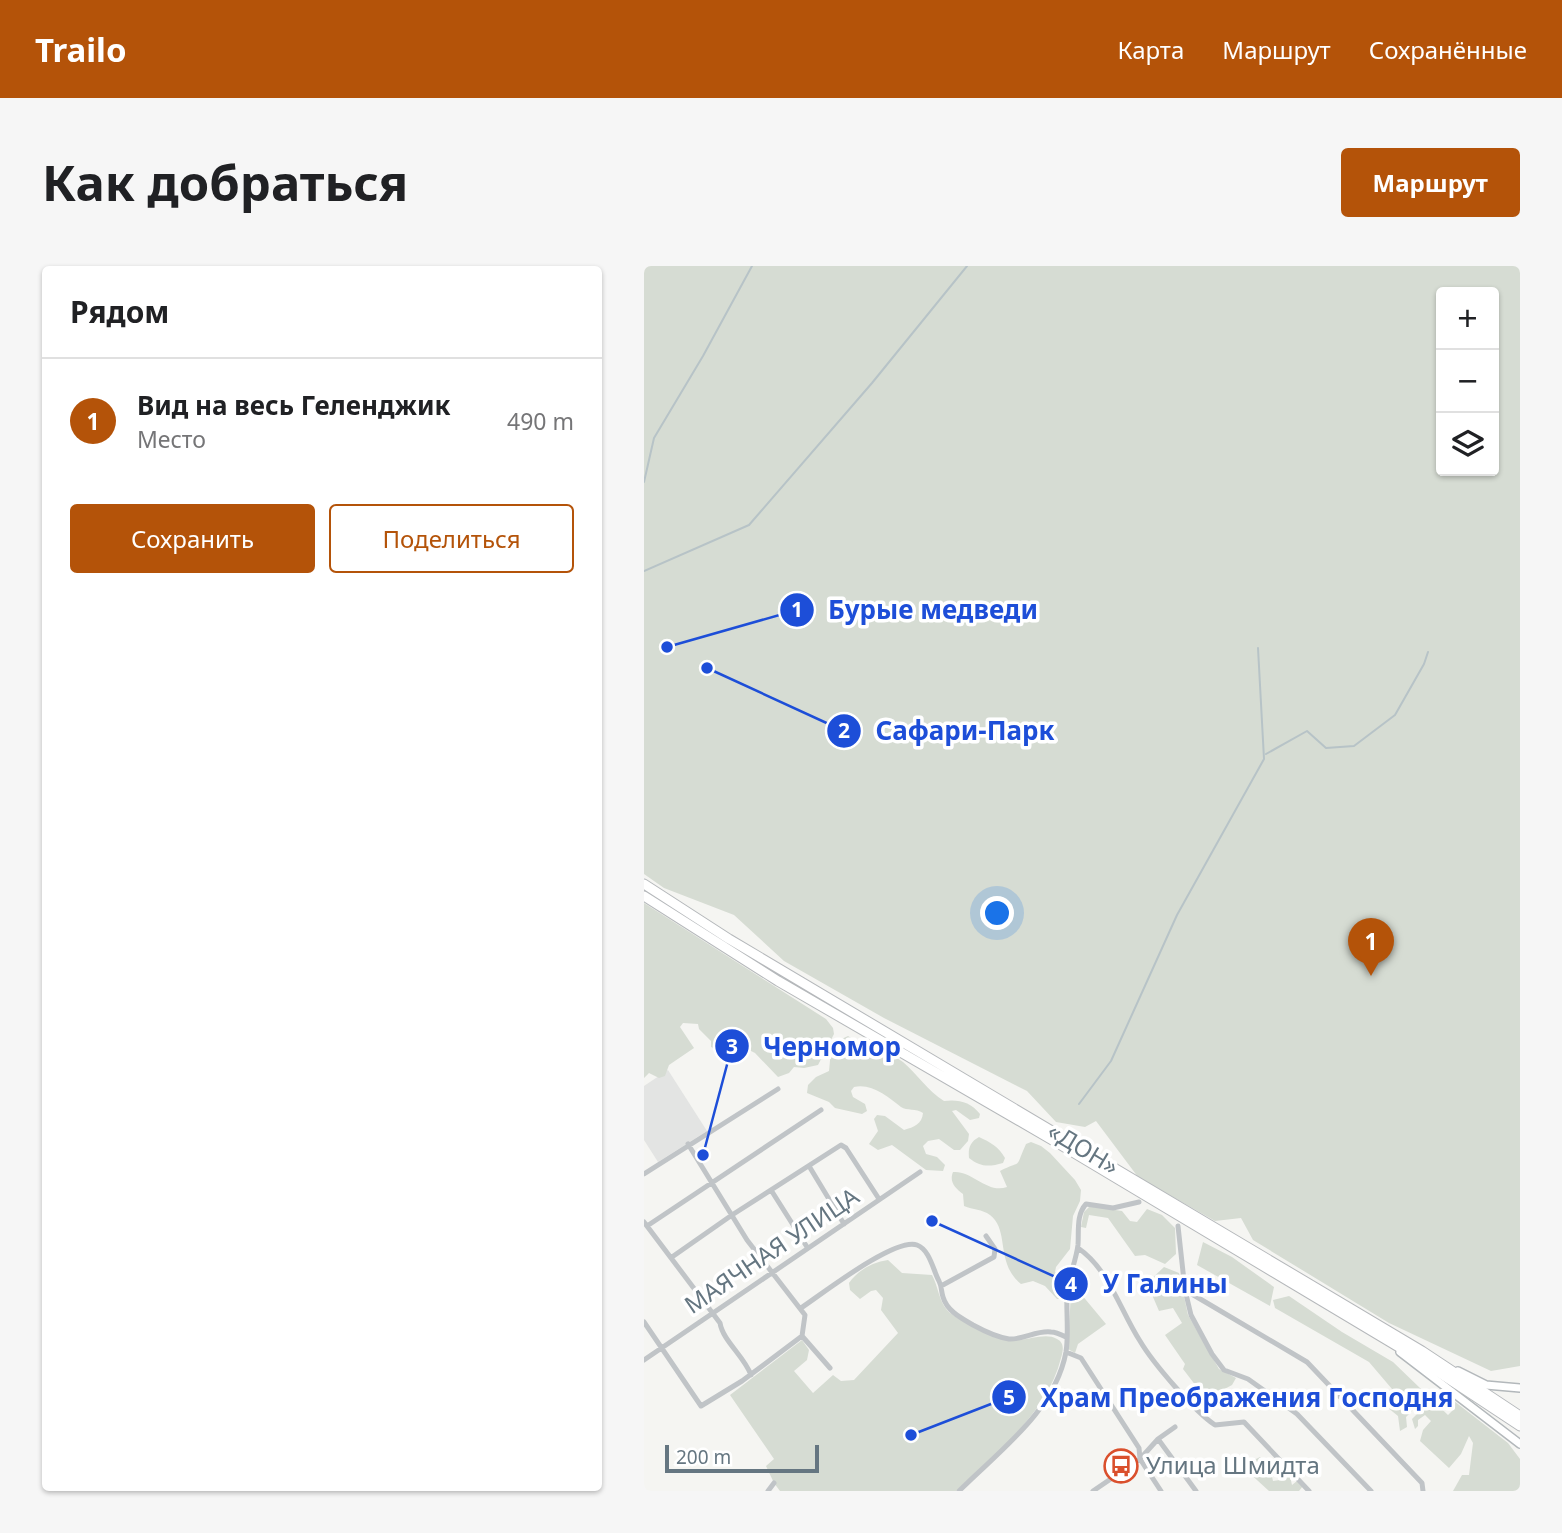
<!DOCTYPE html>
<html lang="ru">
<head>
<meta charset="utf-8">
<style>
  body { margin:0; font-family:"Noto Sans",sans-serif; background:#f6f6f6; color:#202124 }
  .controls { position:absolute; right:21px; top:21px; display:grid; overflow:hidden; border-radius:7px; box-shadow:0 2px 5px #0004 }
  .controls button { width:63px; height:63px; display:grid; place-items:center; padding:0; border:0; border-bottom:2px solid #e0e0e0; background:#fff; color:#202124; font:35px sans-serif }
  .scale { position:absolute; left:21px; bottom:18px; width:154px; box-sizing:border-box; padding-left:7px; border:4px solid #657681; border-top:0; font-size:19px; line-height:24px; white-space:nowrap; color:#657681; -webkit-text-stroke:5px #fff; paint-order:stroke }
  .you { position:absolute; left:354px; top:648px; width:24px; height:24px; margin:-18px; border:5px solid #fff; border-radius:50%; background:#1a73e8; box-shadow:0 0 0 10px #1a73e833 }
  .badge { display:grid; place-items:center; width:46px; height:46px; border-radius:50%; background:#b45309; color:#fff; font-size:23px; font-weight:700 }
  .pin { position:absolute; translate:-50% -58px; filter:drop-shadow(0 2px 4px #0008) }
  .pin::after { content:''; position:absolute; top:37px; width:24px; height:21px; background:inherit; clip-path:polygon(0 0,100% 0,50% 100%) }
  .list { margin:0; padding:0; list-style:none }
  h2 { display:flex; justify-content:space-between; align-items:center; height:91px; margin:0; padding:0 28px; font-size:30px }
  h2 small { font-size:23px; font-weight:400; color:#757577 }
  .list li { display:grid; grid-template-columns:46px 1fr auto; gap:21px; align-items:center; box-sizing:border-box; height:126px; padding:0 28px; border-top:2px solid #e0e0e0 }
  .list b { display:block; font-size:26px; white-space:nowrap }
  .list p { margin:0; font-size:23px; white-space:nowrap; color:#757577 }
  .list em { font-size:23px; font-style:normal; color:#757577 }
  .actions { display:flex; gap:14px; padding:21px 28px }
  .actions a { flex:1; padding:16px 0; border:2px solid #b45309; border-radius:7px; text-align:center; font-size:24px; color:#b45309 }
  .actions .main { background:#b45309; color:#fff }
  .icon { flex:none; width:38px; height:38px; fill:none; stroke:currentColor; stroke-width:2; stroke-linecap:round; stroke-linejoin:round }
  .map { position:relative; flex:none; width:876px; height:1225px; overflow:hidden; border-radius:7px }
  header { display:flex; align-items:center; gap:42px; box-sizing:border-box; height:98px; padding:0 35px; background:#b45309; color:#fff }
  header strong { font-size:33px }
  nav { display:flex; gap:38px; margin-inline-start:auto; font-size:24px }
  .intro { display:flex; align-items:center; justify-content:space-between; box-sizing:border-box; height:168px; padding:0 42px }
  h1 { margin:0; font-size:49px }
  .button { padding:18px 32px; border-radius:7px; background:#b45309; color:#fff; font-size:24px; font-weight:700 }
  main { display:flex; gap:42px; padding:0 42px }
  aside { flex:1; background:#fff; border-radius:7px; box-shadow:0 2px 5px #0004 }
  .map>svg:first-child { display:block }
  .built { fill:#e3e4e3 }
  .green { fill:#d6dcd3; fill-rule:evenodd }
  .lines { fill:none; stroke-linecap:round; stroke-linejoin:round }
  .stream { stroke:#b7c3c7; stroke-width:2 }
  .secondary-casing { stroke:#b3b8bb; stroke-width:10 }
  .trunk-casing { stroke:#b5b8bb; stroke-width:11 }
  .minor { stroke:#c0c4c7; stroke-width:5 }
  .secondary { stroke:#fff; stroke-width:7 }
  .trunk { stroke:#fff; stroke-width:9 }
  .labels { text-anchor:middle; stroke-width:7; stroke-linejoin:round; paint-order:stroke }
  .street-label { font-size:24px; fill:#657681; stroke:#fff }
  .poi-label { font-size:24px; fill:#657681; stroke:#fff; text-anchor:start }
  .leader { fill:none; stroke:#1d4ed8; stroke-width:2.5 }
  .callout-dot { fill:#1d4ed8; stroke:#fff; stroke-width:2.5 }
  .mark-label { font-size:21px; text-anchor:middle; font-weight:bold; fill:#fff }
  .callout-label { font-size:26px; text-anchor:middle; font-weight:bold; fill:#1d4ed8; stroke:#fff; stroke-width:7; stroke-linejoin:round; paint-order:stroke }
</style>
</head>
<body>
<header>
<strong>Trailo</strong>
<nav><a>Карта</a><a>Маршрут</a><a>Сохранённые</a></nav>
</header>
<div class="intro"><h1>Как добраться</h1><a class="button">Маршрут</a></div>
<main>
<aside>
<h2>Рядом<small></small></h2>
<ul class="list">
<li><span class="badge">1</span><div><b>Вид на весь Геленджик</b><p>Место</p></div><em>490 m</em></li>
</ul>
<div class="actions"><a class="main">Сохранить</a><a>Поделиться</a></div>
</aside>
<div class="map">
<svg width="876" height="1225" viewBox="0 0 876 1225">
  <rect width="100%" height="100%" fill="#f5f5f2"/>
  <path class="built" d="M24,804l39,61 -49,31 -14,-22v-54z"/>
  <path class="green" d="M0,0h876v1100l-29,5 -102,-48 -136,-83 -12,-22 -26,3 -77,-44 -42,-56 -11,6 -29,-5 -29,-31 -143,-73 -100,-57 -50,-46 -70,-27 -20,-14zM797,26h53v179h-53z
    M0,637l182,116 7,9 1,6 -16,31 -14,3 -10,-1 -5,6 -11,4 -23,-24 -16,-8c-11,5 -17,7 -28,2v-6l-12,-12 -1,-5 -15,-1 -3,4 14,21 -25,17 -4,11 -6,2 -10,-5 -5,5z
    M204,770c7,4 10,10 18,13 13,5 25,4 37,13 14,12 25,29 41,39 14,-2 27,1 36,13l-1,4 -9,2 -14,-10 -4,1 17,23 -1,7 -8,9h-6l-15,-11 -11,2 -5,5 3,8 11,3 8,8 -2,6 -17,-1 -34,-25 -14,5 -9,-6 9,-13 -4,-12 3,-4 8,1 19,14c10,-3 18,-6 19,-17 -7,-5 -16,-2 -22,-6 -13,-10 -29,-24 -47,-20l-3,4 2,6 12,7 2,7 -5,3 -27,-6 -6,-6 -22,-9 1,-8 8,-8 13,-6c3,-21 -2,-25 19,-35z
    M335,871c11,5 20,10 26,21l-2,5c-14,4 -23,4 -34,-5 -1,-10 1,-16 10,-21z
    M387,876l10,4 9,7 25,27 6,10 -1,11 -7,15 -3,33 -14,18 -1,5 7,7v20h-5l-12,-13 -12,-5 -12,3c-26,-21 -11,-54 -31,-69 -8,-6 -17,-5 -26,-9l-1,-12c-8,-6 -14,-12 -10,-22 19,-2 34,22 54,15l-7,-16c24,-12 14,0 26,-27z
    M446,940l32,5 8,10 7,1 10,-13 15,6 13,13 1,26 -11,10 -20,-9 -10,1 -27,-38 -19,-3 -3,13 -5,-1 3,-15z
    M559,976l29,15 42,30 -4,19 -73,-41z
    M244,994l14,13 30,2c6,11 7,26 15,35 12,13 56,30 73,30 11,-1 27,-7 37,-1 8,4 6,12 4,19 -14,56 -65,94 -105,133h-176l-6,-8 -8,-17 8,-7 -44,-64 72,-55 7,10 -2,10 -13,11 19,22 20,-18 8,6 13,-1 44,-47 -17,-23 2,-12 -7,-8 -5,1 -11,8 -10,-9 -1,-7c9,-13 24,-21 39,-23z
    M520,1001l15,6 9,42 31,54 17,9 -4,7 -26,14 -23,-30 2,-5 -20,-29 17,-12 -9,-15 -14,3 -12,-28z
    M432,1022l30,36 -28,20 -3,9 -7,-4 3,-58z
    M645,1030l53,36 51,30 55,53 7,-7 -4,-4 3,-3 54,42 12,16v32h-67l9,-16h7l4,-32 -4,-7 -8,18 -12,14 -29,-27 3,-11 8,-9 -6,-6 -7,5v6l-3,3 -3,-10 9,-9 -5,-3 -10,10 1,10 -7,4 -2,-15 -16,-13 10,-14 -23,-27 -94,-54 -2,-8z
    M616,1191l10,11 3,13 7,-1 -2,-4h12l2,9 5,-4 6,5 -4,5h-30l-23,-21 4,-8z"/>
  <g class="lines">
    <path class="stream" d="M0,216l10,-44 49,-82 49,-90
      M0,305l105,-46 123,-142 95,-117
      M622,488l41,-23 19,17 28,-2 41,-31 29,-51 4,-12
      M435,838l32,-43 66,-146 87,-156 -6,-111"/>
    <defs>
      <path id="secondary" d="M756,1086l120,92
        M814,1105l28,14 34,3"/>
      <path id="trunk" d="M0,618l85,55 693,412 98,65
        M0,630l134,85 283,164 356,213 103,68"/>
    </defs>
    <use href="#secondary" class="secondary-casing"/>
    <use href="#trunk" class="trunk-casing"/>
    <path class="minor" d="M165,900l35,58
      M0,908l134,-85
      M127,924l36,57
      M0,956l76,101c3,18 24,33 31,52
      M3,960l174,-116
      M534,960l7,64 6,25 21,39 12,16 24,9 49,35 74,77
      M434,982c31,21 42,62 62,93 13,22 54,70 75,84l29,-3 65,69
      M28,991l60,-42 109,-70 5,3 33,51
      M297,1020l53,-29 1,-8 -9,-13
      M541,1024l122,72 115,121 1,8
      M157,1042c21,-14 94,-71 116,-63 13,5 16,25 22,36 3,6 2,10 4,16 4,14 18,21 30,28 11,6 23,12 36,14 14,1 28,-9 42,-7 5,0 11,3 15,5
      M0,1056l57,84 41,-25 60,-45 3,-21 -58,-75 -59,-96
      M158,1070l28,32
      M422,1086l15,6 58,90 1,11 21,32
      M0,1094l276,-188
      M514,1173l38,52
      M124,1225l6,-8
      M315,1225c40,-40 96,-80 107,-139 3,-19 0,-40 1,-60 2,-16 9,-31 11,-47 1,-14 -2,-30 8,-41l27,4 26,-6
      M449,1225l47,-32 18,-20 17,-12"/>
    <use href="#secondary" class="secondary"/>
    <use href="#trunk" class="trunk"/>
  </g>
  <defs>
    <symbol id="bus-ring" viewBox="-11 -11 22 22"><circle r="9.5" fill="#fff" stroke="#da502d" stroke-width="1.5"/><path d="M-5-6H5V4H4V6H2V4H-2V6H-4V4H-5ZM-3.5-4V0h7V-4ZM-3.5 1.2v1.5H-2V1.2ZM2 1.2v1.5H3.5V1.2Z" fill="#da502d"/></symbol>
  </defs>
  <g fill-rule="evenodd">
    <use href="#bus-ring" x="458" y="1181" width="38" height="38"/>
  </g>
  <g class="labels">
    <g class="street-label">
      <text transform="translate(439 883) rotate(31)" y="8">«ДОН»</text>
      <text transform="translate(128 985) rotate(-34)" y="8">МАЯЧНАЯ УЛИЦА</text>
    </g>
    <g class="poi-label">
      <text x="502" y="1208">Улица Шмидта</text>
    </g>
  </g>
  <path class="leader" d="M23 381L153 344M63 402L200 465M59 889L88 780M288 955L427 1018M267 1169L365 1131"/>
  <g class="callout-dot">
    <circle cx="23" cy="381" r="7"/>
    <circle cx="63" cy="402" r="7"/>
    <circle cx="59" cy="889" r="7"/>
    <circle cx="288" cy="955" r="7"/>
    <circle cx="267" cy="1169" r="7"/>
    <circle cx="153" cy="344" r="18"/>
    <circle cx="200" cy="465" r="18"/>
    <circle cx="88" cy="780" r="18"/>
    <circle cx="427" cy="1018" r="18"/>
    <circle cx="365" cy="1131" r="18"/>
  </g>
  <g class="mark-label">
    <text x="153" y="351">1</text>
    <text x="200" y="472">2</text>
    <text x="88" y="788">3</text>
    <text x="427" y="1026">4</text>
    <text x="365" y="1139">5</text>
  </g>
  <g class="callout-label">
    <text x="289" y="353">Бурые медведи</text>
    <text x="321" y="474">Сафари-Парк</text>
    <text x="188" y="790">Черномор</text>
    <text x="521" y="1027">У Галины</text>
    <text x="603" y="1141">Храм Преображения Господня</text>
  </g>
</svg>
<div class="controls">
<button>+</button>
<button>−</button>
<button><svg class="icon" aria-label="layers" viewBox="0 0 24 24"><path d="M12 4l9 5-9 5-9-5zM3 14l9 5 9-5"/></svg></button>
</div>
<div class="scale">200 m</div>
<div class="you"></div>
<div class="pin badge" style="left:727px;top:710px">1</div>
</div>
</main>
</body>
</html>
